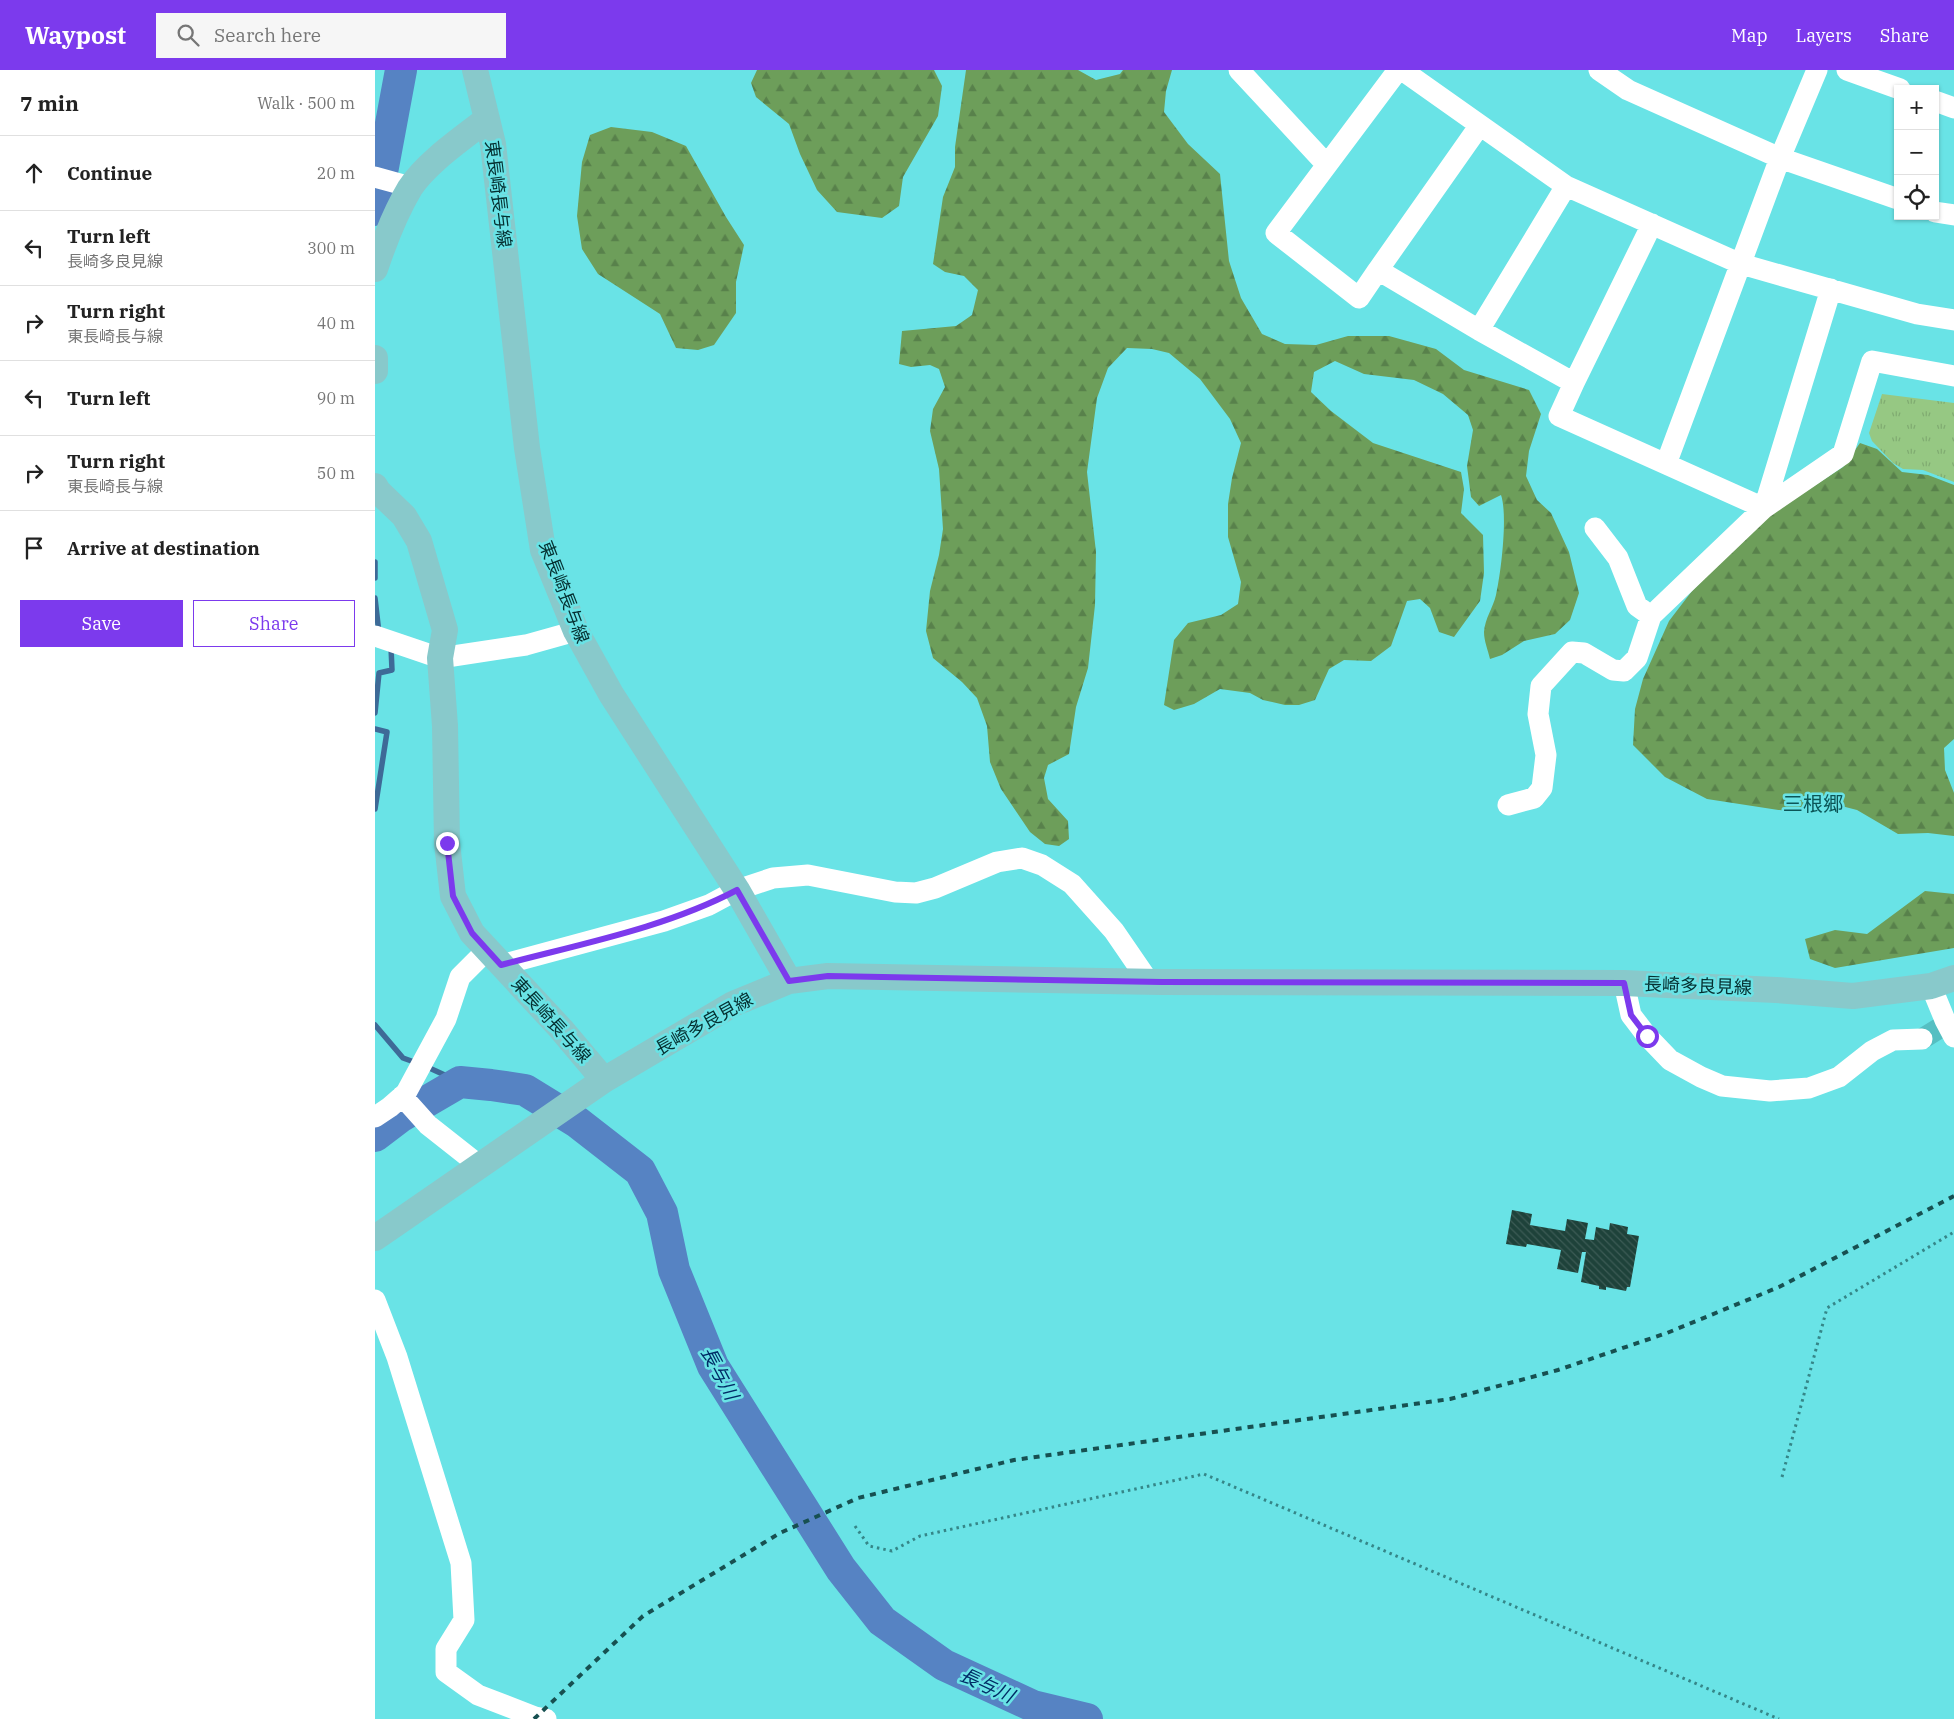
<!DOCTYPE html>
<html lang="en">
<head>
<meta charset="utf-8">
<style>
  body { margin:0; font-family:"IBM Plex Serif","Noto Sans JP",serif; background:#f6f6f6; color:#222 }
  .controls { position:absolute; right:15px; top:15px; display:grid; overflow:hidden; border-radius:0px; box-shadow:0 1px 4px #0004 }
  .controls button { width:45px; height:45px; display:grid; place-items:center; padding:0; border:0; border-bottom:1px solid #e0e0e0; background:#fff; color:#222; font:25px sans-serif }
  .stop { position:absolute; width:15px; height:15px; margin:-11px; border:4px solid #7c3aed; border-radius:50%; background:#fff }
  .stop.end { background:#7c3aed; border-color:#fff; box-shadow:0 1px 5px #0008 }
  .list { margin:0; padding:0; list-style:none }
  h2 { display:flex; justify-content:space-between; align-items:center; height:65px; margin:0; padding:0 20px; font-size:21px }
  h2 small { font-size:16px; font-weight:400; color:#767676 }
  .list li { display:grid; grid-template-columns:32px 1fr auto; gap:15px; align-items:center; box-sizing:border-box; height:75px; padding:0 20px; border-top:1px solid #e0e0e0 }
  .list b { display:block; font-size:19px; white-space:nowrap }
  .list p { margin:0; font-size:16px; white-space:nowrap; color:#767676 }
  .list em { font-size:16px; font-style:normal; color:#767676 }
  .actions { display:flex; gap:10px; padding:15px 20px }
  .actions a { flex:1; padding:11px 0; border:1px solid #7c3aed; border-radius:0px; text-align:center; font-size:18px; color:#7c3aed }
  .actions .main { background:#7c3aed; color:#fff }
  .icon { flex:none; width:28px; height:28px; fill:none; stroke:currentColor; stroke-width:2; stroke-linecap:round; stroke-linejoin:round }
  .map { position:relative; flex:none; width:1579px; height:1649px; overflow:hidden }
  header { display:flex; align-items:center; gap:30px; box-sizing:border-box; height:70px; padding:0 25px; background:#7c3aed; color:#fff }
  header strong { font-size:24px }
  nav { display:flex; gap:28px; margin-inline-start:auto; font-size:18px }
  .search { width:350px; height:45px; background:#f6f6f6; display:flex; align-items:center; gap:12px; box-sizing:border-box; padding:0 18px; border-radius:0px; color:#767676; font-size:19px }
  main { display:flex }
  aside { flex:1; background:#fff }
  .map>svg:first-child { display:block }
  .forest { fill:url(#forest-firs) }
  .park { fill:url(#park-tufts) }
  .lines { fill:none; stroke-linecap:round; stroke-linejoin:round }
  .stream { stroke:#3e6a97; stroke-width:5.5 }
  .river { stroke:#5683c3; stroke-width:32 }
  .building { fill:url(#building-back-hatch) }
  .minor-tunnel { stroke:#55bfc2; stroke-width:21; stroke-dasharray:21 11; stroke-linecap:butt }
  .path { stroke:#358688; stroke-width:3; stroke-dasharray:2.5 4; stroke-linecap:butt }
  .minor { stroke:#fff; stroke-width:21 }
  .major { stroke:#88c9cb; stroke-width:26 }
  .rail { stroke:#175051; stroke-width:4; stroke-dasharray:6 6; stroke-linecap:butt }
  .route { stroke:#7c3aed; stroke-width:6 }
  .labels { text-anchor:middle; stroke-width:5; stroke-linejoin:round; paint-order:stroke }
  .street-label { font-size:18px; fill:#052f30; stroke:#69e3e6 }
  .water-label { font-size:19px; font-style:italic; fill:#002b65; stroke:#69e3e6 }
  .quarter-label { font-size:20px; fill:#0c5557; stroke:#69e3e6 }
</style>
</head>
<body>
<header>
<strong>Waypost</strong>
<div class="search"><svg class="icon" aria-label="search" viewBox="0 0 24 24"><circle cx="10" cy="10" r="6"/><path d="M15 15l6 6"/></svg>Search here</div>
<nav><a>Map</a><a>Layers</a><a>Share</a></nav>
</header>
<main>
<aside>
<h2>7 min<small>Walk · 500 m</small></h2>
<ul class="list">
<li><svg class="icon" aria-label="ahead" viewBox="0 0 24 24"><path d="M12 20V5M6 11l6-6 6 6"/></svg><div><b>Continue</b></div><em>20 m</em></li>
<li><svg class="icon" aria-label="left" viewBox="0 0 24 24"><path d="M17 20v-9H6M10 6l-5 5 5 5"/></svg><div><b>Turn left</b><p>長崎多良見線</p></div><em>300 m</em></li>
<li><svg class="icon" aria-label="right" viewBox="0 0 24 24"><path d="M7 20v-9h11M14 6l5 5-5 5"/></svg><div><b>Turn right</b><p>東長崎長与線</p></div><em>40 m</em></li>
<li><svg class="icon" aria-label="left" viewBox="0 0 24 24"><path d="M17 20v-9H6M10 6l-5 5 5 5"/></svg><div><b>Turn left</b></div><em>90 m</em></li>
<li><svg class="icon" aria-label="right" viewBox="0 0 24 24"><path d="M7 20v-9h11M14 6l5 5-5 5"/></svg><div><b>Turn right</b><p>東長崎長与線</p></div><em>50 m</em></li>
<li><svg class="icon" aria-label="arrive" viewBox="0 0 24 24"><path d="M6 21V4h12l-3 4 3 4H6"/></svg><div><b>Arrive at destination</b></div></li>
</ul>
<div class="actions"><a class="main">Save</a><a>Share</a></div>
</aside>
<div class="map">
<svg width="1579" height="1649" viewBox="0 0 1579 1649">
  <defs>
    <pattern id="forest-firs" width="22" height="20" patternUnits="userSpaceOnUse" patternTransform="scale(1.25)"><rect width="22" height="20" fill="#6d9e5a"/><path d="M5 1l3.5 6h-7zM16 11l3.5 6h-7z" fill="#58814b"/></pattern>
    <pattern id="park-tufts" width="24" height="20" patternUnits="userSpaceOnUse" patternTransform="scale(1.25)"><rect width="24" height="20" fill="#96c883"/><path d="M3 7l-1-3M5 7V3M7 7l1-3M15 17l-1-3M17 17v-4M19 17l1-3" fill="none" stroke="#80ac71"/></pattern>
    <pattern id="building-back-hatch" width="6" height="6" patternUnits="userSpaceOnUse" patternTransform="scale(1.25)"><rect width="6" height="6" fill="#1e423a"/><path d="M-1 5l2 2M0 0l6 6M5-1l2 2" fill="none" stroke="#3c5b55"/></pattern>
  </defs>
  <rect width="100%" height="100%" fill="#69e3e6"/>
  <path class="forest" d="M382,0h177l8,16 -4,30 -35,61 -4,29 -17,12 -45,-6 -20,-22 -17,-36 -11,-30 -33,-27 -5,-14z
    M591,0h112l18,10 24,-6 3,-4h49l-6,21 -2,21 24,32 32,30 9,87 12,37 21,36 23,10 31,1 32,-9h41l47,13 28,21 65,20 12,24 -12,37 -3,25 11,24 14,13 18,39 10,41 -9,27 -15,14 -31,7 -22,14 -12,4c-2,-9 -6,-18 -6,-27 1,-14 9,-24 12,-37 5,-22 12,-80 5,-100l-22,11 -8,-9 -4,-31 6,-36 -5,-15 -25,-21 -29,-14 -50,-6 -29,-13 -21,11 -3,20 20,19 42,32 88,29 3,17 -3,24 22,22 1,38 -4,28 -26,36 -15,-5 -9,-24 -10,-9 -13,2 -16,45 -20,15 -27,-1 -15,9 -14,31 -16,5h-14l-22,-5 -13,-7 -30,-4 -26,15 -20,6 -10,-5 10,-65 14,-17 33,-8 17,-11 3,-22 -13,-45v-33l4,-26 9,-35 -11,-24 -30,-40 -31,-26 -17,-4 -25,-1 -19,20 -11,30 -10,74 9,80 -1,53 -7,63 -12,39 -7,47 -21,11 -4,13 4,21 20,22 1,18 -10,7 -14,-2 -15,-12 -29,-43 -11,-27 -3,-36 -10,-28 -15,-16 -29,-24 -7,-27 4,-40 9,-36 4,-26 -4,-60 -9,-38 3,-22 12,-22 -6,-18 -9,-4 -19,2 -12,-3 3,-33 54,-5 16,-11 6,-25 -14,-14 -19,-4 -12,-8 10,-67 12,-30v-20z
    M236,57l41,5 34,14 40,71 18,28 -8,37v31l-22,32 -16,5 -22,-2 -16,-34 -62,-40 -16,-25 -5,-33 5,-54 8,-27z
    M1485,373l17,6 25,23 26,3 26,10v254l-10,9 1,22 9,23v43l-26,-3 -30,1 -41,-24 -39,-10 -26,12 -85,-13 -42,-22 -32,-32 2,-36 8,-30 26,-58 23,-30 73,-73 78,-51z
    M1550,821l29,3v54l-119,20 -25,-9 -5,-20 30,-9 32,4z"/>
  <path class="park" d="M1507,324l72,9v79l-31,-12 -20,-1 -10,-6 -21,-22 -3,-8z"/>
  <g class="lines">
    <path class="stream" d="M0,492v16
      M0,528l4,35
      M0,643l4,-40 13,-3 -1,-23
      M0,659l12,3 -12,77
      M0,955l28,33 14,5
      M50,996l35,16"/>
    <path class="river" d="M0,140l26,-140
      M0,1066l25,-19 60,-35 31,3 34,5 52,32 63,49 22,42 12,57 39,96 128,203 41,52 62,44 89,41 54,13"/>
  </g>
  <path class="building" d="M1137,1140l20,4 -2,11 35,6 2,-12 21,4 -3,16 9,1 2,-13 13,3 1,-7 18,4 -1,7 12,2 -9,51h-3l-1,4 -20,-4v3l-7,-1v-3l-18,-4 5,-30h-4l-4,21 -21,-4 4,-19 -34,-6 -1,3 -20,-3z"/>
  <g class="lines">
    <path class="minor-tunnel" d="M1547,969l32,-20"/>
    <path class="path" d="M1407,1407l45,-169 127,-76
      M480,1456l14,20 23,5 28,-15 284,-62 575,245"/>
    <path class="minor" d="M864,0l88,95
      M1023,0l-122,163 83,65 19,-28 101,60 95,53 -15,33 205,92 79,-54 29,-93 82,15
      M1027,0l164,116 175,78 176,50 37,6
      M1224,0l29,20 152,68 118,41
      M1472,0l53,19
      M1560,31l19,7
      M0,107l36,10
      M1560,142l19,3
      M1003,200l102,-145
      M1104,260l87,-144
      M1199,313l78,-159
      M1291,394l114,-306 37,-88
      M1220,458l23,30 19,48 14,10
      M0,566l65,22 86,-13 50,-14
      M1133,735l26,-7 8,-10 4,-33 -8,-41 3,-28 31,-34 12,1 29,17 11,1 13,-13 14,-42 113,-108 67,-219
      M126,895l163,-44 45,-16 28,-15 36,-12 35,-3 87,17 21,1 19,-5 62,-26 25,-4 20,7 30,19 42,47 35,51
      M1249,913l7,32 16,21 23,24 31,17 21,9 48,5 39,-3 30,-11 33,-26 21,-11 29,-1
      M1556,916l14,34 9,17
      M27,1026l26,29 52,41
      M0,1047l15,-10 16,-14 40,-74 14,-42 27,-27
      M0,1230l22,57 64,206 3,57 -18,29v23l32,23 57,22 11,2"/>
    <path class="major" d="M100,0l18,74 34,304 16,102 33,81 35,63 126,196 52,91
      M0,199c9,-27 20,-56 35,-81 17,-26 53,-50 77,-69
      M0,288v13
      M0,416l3,5 26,25 15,25 26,89 -5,28 5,68 2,117 6,53 19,37 89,96 43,51
      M0,1168l229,-158 129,-76 56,-23 39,-5 334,6 462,1 152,7 77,6 78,-10 23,-8"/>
    <path class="rail" d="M159,1649l109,-103 137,-83 78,-35 156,-38 436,-61 108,-29 109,-37 112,-46 175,-91"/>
  </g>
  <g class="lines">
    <path class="route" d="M72,773l6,53 19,37 29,32c79,-21 164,-37 236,-75l52,91 39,-5 334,6 462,1 7,32 16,21"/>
  </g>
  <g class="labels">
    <g class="street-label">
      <text transform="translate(123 124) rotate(83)" y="6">東長崎長与線</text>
      <text transform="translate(189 522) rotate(69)" y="6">東長崎長与線</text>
      <text transform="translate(1323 916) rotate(2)" y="6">長崎多良見線</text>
      <text transform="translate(176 950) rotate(48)" y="6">東長崎長与線</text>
      <text transform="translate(329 954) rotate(-29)" y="6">長崎多良見線</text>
    </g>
    <g class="water-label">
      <text transform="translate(345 1303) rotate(62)" y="7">長与川</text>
      <text transform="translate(612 1615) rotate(25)" y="7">長与川</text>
    </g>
    <g class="quarter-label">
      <text x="1438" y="741">三根郷</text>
    </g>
  </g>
</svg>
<div class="controls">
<button>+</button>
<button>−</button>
<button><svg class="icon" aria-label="locate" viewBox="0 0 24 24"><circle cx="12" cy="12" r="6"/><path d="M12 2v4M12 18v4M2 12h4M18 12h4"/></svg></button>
</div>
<div class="stop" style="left:1272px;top:966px"></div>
<div class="stop end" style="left:72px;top:773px"></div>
</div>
</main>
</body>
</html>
